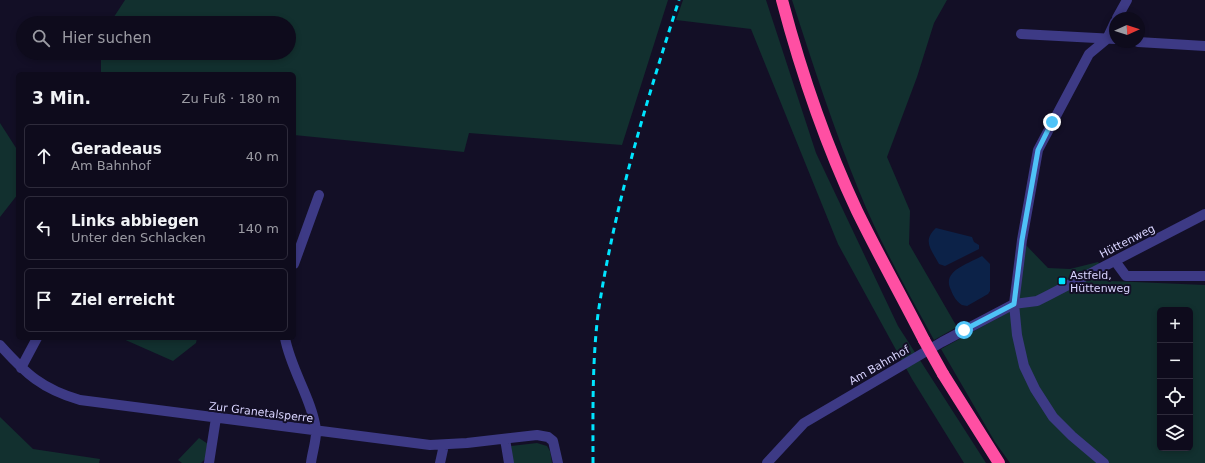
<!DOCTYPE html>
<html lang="de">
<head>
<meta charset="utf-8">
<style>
  body { margin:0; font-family:"DejaVu Sans",sans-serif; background:#1c1929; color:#f1f3f6 }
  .controls { position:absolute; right:12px; bottom:12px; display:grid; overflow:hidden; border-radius:6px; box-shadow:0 2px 6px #0003 }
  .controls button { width:36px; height:36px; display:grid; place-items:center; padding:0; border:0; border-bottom:1px solid #2e2b3b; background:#0e0b1c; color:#f1f3f6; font:20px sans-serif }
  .compass { position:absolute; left:1109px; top:12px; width:36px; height:36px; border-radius:50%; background:#0e0b1c; box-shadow:0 2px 6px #0003; rotate:87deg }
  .stop { position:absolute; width:12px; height:12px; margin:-9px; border:3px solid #4fc3f7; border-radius:50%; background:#fff }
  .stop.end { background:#4fc3f7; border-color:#fff; box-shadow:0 1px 4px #0008 }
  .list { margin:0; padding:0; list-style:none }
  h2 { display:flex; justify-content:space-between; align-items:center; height:52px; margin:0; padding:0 16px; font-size:17px }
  h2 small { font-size:13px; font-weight:400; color:#9b9ba3 }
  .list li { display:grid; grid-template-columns:26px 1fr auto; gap:12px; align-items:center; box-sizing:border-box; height:64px; margin:0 8px 8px; padding:0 8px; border:1px solid #2e2b3b; border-radius:6px }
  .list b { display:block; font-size:15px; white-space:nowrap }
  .list p { margin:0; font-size:13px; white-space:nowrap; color:#9b9ba3 }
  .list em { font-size:13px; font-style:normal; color:#9b9ba3 }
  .icon { flex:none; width:22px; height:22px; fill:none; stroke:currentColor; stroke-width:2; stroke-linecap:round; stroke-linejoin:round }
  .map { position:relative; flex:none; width:1205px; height:463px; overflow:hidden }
  .search { position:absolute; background:#0e0b1c; box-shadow:0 2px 6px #0003; left:16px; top:16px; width:280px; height:44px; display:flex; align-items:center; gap:10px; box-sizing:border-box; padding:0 14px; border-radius:22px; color:#9b9ba3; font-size:15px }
  .panel { position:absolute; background:#0e0b1c; box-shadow:0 2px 6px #0003; left:16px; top:72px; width:280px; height:268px; border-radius:6px }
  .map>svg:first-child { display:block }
  .green { fill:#12302f; fill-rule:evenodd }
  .water { fill:#0c2248 }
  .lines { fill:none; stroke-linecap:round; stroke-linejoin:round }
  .minor { stroke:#3d3a85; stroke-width:10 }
  .highway { stroke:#ff4fa3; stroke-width:12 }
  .rail { stroke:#00e5ff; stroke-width:3; stroke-dasharray:6 5; stroke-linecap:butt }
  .highway-bridge { stroke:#ff4fa3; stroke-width:12 }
  .route { stroke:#4fc3f7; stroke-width:5 }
  .poi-dot { fill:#00e5ff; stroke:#130f26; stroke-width:1.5 }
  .labels { text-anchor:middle; stroke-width:4; stroke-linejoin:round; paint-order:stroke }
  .street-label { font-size:11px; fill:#d9d4ff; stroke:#130f26 }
  .poi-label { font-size:11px; fill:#d9d4ff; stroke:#130f26; text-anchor:start }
</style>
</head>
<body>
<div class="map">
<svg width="1205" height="463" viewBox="0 0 1205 463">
  <rect width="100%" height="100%" fill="#130f26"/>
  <path class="green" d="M125,0h543l-46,145 -153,-12 -5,19 -170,-17v-61h-193v-21h188v-30h-179z
    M683,0h83l50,153 82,173 88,137h-22l-52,-84 -74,-135 -87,-215 -75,-9z
    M792,0h155l-13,23 -17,54 -30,80 23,54 -1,33 48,83 -23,13c-26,-48 -54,-97 -75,-149 -25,-62 -46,-126 -67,-191z
    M0,123l18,28v43l-18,23z
    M1023,242l25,26 22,1 28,-7 13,19 94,4v178h-195l-15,-21 -54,-93 77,-42zM1160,310h30v138h-30z
    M121,338h76l-1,5 -23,18z
    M0,417l33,32 67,10 -1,4h-99z
    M199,438l9,6 -2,14 -5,5h-19l-4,-3z
    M537,443l10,3 3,5 2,12h-39l-2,-17z"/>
  <path class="water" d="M936,228l36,9 2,5 5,3v4l-34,17 -6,-2c-8,-15 -17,-23 -3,-36z
    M982,256l8,8v27l-2,3 -21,12 -5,-1c-5,-3 -9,-9 -11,-15 -10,-19 17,-26 31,-34z"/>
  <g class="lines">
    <path class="minor" d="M1117,18l10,-18
      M1021,34l94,5
      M1138,42l67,4
      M1115,261l11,15h79
      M294,264l25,-69
      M285,338c6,32 26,59 31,91 1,10 -4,24 -5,34
      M0,345c26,29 42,44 80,55l350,45 37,-2 70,-8 11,2 5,4 5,22
      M21,368l16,-30
      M505,439l4,24
      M209,463l7,-45
      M440,463l4,-18
      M767,463l37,-40 138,-81 72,-38 23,-3 10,-5 158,-82
      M1104,463l-32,-27 -19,-19 -18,-28 -11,-23 -7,-31 -3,-31 8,-64 16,-90 51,-96 18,-15 8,-17"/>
    <path class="highway" d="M782,0c19,72 43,143 75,211 21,43 45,86 67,129
      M943,374l56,89"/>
    <path class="rail" d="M593,463c0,-49 -1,-99 5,-149 16,-107 48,-211 81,-314"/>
    <path class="highway-bridge" d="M924,340l19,34"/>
  </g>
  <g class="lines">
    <path class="route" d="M964,330l50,-26 8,-64 16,-90 14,-28"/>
  </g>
  <rect class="poi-dot" x="1058" y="277" width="8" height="8" rx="2"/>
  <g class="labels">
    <g class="street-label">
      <text transform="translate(1127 241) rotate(-27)" y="4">Hüttenweg</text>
      <text transform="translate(879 365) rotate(-30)" y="4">Am Bahnhof</text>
      <text transform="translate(261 412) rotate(7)" y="4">Zur Granetalsperre</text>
    </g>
    <g class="poi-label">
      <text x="1070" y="279">Astfeld,<tspan x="1070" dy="13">Hüttenweg</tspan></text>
    </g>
  </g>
</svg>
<div class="controls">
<button>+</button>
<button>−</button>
<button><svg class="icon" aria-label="locate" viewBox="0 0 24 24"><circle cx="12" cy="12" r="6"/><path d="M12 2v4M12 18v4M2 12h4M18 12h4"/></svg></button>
<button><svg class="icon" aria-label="layers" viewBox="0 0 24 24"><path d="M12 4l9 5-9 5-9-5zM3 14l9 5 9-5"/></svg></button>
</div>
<svg class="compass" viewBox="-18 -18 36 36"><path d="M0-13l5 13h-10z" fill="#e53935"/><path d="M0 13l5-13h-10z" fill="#9b9ba3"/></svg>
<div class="stop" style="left:964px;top:330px"></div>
<div class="stop end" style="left:1052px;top:122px"></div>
<div class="search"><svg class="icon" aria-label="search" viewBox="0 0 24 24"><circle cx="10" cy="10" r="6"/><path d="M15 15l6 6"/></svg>Hier suchen</div>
<section class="panel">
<h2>3 Min.<small>Zu Fuß · 180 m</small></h2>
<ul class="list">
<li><svg class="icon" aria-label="ahead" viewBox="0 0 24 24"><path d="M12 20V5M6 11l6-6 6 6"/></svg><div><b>Geradeaus</b><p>Am Bahnhof</p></div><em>40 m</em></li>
<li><svg class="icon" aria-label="left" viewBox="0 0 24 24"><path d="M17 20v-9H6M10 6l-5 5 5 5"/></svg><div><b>Links abbiegen</b><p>Unter den Schlacken</p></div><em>140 m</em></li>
<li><svg class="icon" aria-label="arrive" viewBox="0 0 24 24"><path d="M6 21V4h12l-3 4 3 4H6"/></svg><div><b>Ziel erreicht</b></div></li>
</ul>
</section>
</div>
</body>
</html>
